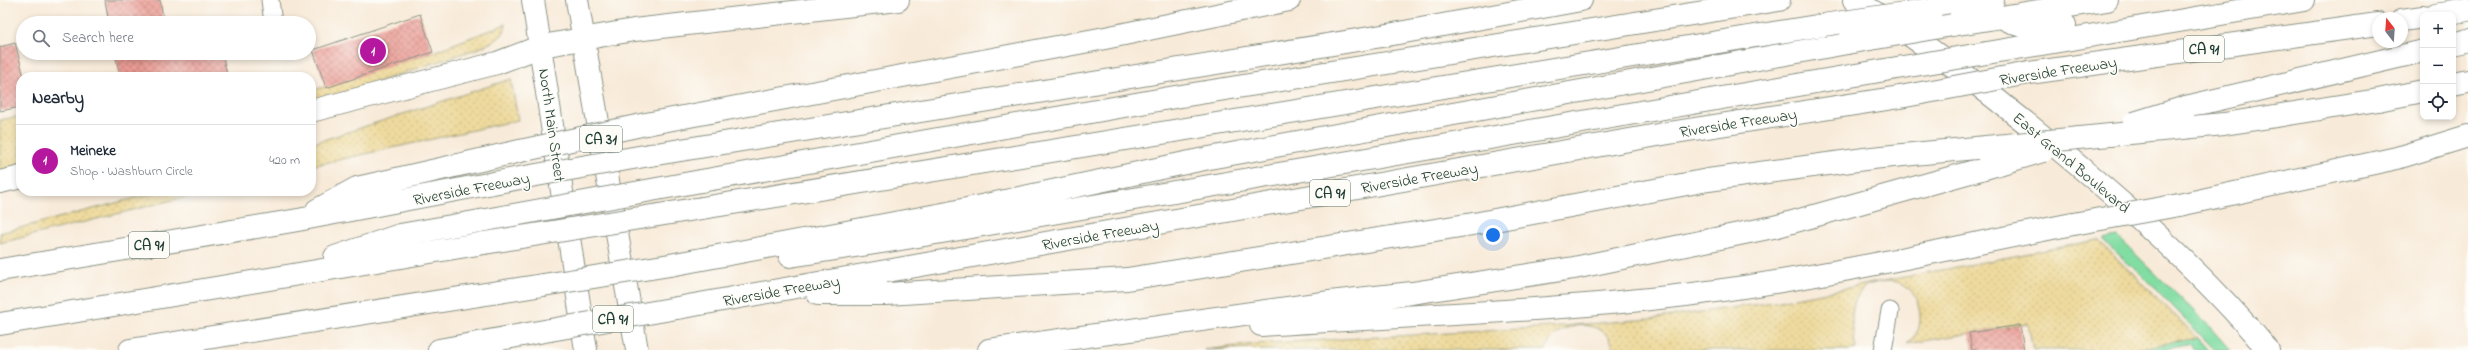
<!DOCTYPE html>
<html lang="en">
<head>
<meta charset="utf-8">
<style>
  body { margin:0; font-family:"Indie Flower",sans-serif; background:#f2f2f3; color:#1f2937 }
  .controls { position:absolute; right:12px; top:12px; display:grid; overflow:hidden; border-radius:8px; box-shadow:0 2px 6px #0003 }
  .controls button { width:36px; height:36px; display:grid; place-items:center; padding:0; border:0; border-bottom:1px solid #e0e1e3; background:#fff; color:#1f2937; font:20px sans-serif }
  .compass { position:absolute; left:2372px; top:12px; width:36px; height:36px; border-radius:50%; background:#fff; box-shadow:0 2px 6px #0003; rotate:343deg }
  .you { position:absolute; left:1493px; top:235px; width:14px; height:14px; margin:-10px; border:3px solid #fff; border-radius:50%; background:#1a73e8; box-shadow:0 0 0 6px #1a73e833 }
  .badge { display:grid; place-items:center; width:26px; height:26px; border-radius:50%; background:#b5179e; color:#fff; font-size:13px; font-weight:700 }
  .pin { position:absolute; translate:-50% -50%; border:2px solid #fff; box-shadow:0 1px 4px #0006 }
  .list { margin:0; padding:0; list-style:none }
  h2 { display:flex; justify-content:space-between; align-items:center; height:52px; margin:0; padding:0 16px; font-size:17px }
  h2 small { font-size:13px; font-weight:400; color:#747a83 }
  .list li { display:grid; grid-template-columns:26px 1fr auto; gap:12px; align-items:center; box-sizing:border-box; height:72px; padding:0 16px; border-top:1px solid #e0e1e3 }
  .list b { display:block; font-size:15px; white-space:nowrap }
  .list p { margin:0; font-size:13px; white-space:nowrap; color:#747a83 }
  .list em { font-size:13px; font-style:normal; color:#747a83 }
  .icon { flex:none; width:22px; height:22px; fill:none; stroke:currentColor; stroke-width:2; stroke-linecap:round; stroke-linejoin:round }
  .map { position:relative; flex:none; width:2468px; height:350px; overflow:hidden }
  .search { position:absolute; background:#fff; box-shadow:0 2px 6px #0003; left:16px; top:16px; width:300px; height:44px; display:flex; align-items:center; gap:10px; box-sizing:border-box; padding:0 14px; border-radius:22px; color:#747a83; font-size:15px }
  .panel { position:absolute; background:#fff; box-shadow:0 2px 6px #0003; left:16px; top:72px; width:300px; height:124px; border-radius:16px }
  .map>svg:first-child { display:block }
  .green { fill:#82dda3; stroke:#508d6c }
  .sand { fill:url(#sand-dots); stroke:#868c69 }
  .building { fill:url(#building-cross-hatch) }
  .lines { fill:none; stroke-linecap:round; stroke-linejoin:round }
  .street-casing { stroke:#8c9486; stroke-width:19 }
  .primary-casing { stroke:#8c9486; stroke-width:24 }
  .highway-casing { stroke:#8c9486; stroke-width:24 }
  .street { stroke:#fff; stroke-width:17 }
  .primary { stroke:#fff; stroke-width:22 }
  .highway { stroke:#fff; stroke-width:22 }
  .highway-bridge-casing { stroke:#8c9486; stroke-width:24; stroke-linecap:butt }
  .highway-bridge { stroke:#fff; stroke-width:22 }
  .labels { text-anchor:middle; stroke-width:3.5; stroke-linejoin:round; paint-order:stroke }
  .shield { fill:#fdfcf7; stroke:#62766e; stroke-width:1 }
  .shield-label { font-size:15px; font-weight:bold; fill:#1f3d34 }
  .street-label { font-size:16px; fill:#1f3d34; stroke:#fdfcf7 }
</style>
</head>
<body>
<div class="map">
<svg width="2468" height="350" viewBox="0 0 2468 350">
  <defs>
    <pattern id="sand-dots" width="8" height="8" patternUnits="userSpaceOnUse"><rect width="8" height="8" fill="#eeda9e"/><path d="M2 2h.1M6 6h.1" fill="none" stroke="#ccbc89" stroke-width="1.8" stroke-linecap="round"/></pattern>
    <pattern id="building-cross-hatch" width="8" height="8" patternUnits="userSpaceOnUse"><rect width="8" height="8" fill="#ed9e96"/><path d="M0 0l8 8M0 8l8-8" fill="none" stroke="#bf827b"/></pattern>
  </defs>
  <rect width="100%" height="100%" fill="#fdfcf7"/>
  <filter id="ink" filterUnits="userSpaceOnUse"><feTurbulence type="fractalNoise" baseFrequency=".025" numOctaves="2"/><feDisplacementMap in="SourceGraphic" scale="8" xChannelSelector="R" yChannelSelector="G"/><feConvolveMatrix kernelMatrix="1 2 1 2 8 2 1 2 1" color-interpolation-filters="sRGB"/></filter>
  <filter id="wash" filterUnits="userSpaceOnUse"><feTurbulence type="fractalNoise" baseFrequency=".012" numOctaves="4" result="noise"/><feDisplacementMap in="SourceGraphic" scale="16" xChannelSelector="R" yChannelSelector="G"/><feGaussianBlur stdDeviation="0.9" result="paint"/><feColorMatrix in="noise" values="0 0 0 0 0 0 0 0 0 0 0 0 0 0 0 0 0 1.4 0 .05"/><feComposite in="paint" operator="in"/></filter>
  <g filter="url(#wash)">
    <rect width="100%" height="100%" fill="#f8ead8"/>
    <path class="green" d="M2118,237l90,88 22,25h-15l-57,-59 -55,-51z
      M2198,338l11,12h-14l-2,-6 -36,6h-28z"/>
    <path class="sand" d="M506,24c-1,14 -13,17 -24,23l-171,57v-13l122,-39z
      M511,79l7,41 -207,46v-22z
      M21,116v61l-21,5v-62z
      M162,191h47l-209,52v-10z
      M2098,240l100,98 -69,12h-96l-5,-27 -121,21c4,-4 8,-8 10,-12 8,-16 0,-42 -16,-49 -12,-4 -23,-1 -34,2 -21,17 -15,40 -11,64l-6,1h-235c-3,-6 -5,-12 -9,-16 -18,-16 -54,-9 -60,16h-286l-8,-2 -48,2 50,-6 283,-16 113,-9 124,-17z"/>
    <g id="blocks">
      <path class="building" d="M105,0h55l4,23h-55z
        M420,14l13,38 -107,36 -13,-38z
        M15,43l9,34h-3v30l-21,4v-64z
        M115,53h107l5,22 -107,2z
        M2020,325l4,25h-52l-3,-17z"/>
    </g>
  </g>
  <g filter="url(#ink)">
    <use href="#blocks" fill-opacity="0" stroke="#8c9486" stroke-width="1"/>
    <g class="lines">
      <defs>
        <path id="street" d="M270,0l3,23
          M1883,350l7,-39"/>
        <path id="primary" d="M533,0l53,350
          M577,0l60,350
          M1854,0c66,38 126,86 186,134 81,66 161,136 228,216"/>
        <path id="highway" d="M1932,9l61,-9
          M2435,15l33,-5
          M2001,17c25,13 37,13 64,8
          M2402,20l21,-3
          M1952,25l155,-25
          M2453,44l15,-4
          M1987,53l317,-53
          M2029,73l349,-49
          M2453,84l15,-3
          M2378,100l45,-9
          M2186,107l237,-56
          M311,111l186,-48 45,-17 92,-16 264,-30
          M646,124l459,-86 184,-38
          M650,155l732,-119 199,-36
          M701,181l474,-84 604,-97
          M0,182l21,-5
          M2179,205l218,-47 71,-22
          M702,208l1121,-183
          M317,210l40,-22 163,-37
          M790,256l105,-16 996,-171
          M335,257l65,-22 80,-14
          M670,265l278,-52 261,-55 638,-115
          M0,270l298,-50 227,-43
          M818,294h69l240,-15 352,-56 229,-43
          M677,308l992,-175 231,-36
          M0,324l484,-81
          M1261,325c147,-10 294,-13 440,-32 125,-16 249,-45 372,-69
          M130,350l413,-65
          M439,350l111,-20
          M989,350l341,-48 82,-9 162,-25 204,-42 207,-58"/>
      </defs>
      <use href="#street" class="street-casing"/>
      <use href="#primary" class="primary-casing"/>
      <use href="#highway" class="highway-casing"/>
      <use href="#street" class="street"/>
      <use href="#primary" class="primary"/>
      <use href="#highway" class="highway"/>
      <defs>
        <path id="highway-bridge" d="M1823,25l109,-16
          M1847,43l105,-18
          M1891,69l96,-16
          M1900,97l129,-24
          M2134,123l52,-16
          M520,151l126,-27
          M1985,168l58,-17
          M525,177l125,-22
          M1708,180l164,-22 352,-34 154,-24
          M480,221l221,-40
          M2073,224l106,-19
          M484,243l218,-35
          M543,285l127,-20
          M550,330l127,-22"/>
      </defs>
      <use href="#highway-bridge" class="highway-bridge-casing"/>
      <use href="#highway-bridge" class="highway-bridge"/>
    </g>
  </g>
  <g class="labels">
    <g class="shield">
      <rect x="2184" y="36" width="40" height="26" rx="3"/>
      <rect x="580" y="126" width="42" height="26" rx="3"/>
      <rect x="1310" y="180" width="40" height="26" rx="3"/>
      <rect x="129" y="232" width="40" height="26" rx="3"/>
      <rect x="593" y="306" width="40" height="26" rx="3"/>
    </g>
    <g class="shield-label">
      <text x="2204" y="54">CA 91</text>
      <text x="601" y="144">CA 31</text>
      <text x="1330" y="198">CA 91</text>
      <text x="149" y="250">CA 91</text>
      <text x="613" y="324">CA 91</text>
    </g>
    <g class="street-label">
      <text transform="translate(2058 70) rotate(-9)" y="6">Riverside Freeway</text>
      <text transform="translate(1738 122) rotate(-9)" y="6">Riverside Freeway</text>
      <text transform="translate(553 125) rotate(82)" y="6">North Main Street</text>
      <text transform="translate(2072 162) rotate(40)" y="6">East Grand Boulevard</text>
      <text transform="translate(1419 177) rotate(-10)" y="6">Riverside Freeway</text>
      <text transform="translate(471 188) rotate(-11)" y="6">Riverside Freeway</text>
      <text transform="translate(1100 234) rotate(-10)" y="6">Riverside Freeway</text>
      <text transform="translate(781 290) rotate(-10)" y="6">Riverside Freeway</text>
    </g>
  </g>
</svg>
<div class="controls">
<button>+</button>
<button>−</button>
<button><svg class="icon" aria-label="locate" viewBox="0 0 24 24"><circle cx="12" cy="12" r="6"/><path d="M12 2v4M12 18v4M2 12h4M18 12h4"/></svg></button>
</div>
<svg class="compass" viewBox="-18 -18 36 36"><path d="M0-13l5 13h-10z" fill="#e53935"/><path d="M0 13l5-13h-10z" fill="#747a83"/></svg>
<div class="you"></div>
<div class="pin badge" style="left:373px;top:51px">1</div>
<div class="search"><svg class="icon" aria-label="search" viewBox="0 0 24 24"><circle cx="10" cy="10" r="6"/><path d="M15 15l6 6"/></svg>Search here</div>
<section class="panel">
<h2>Nearby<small></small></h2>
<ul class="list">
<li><span class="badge">1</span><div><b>Meineke</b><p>Shop · Washburn Circle</p></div><em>420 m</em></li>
</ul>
</section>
</div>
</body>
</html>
